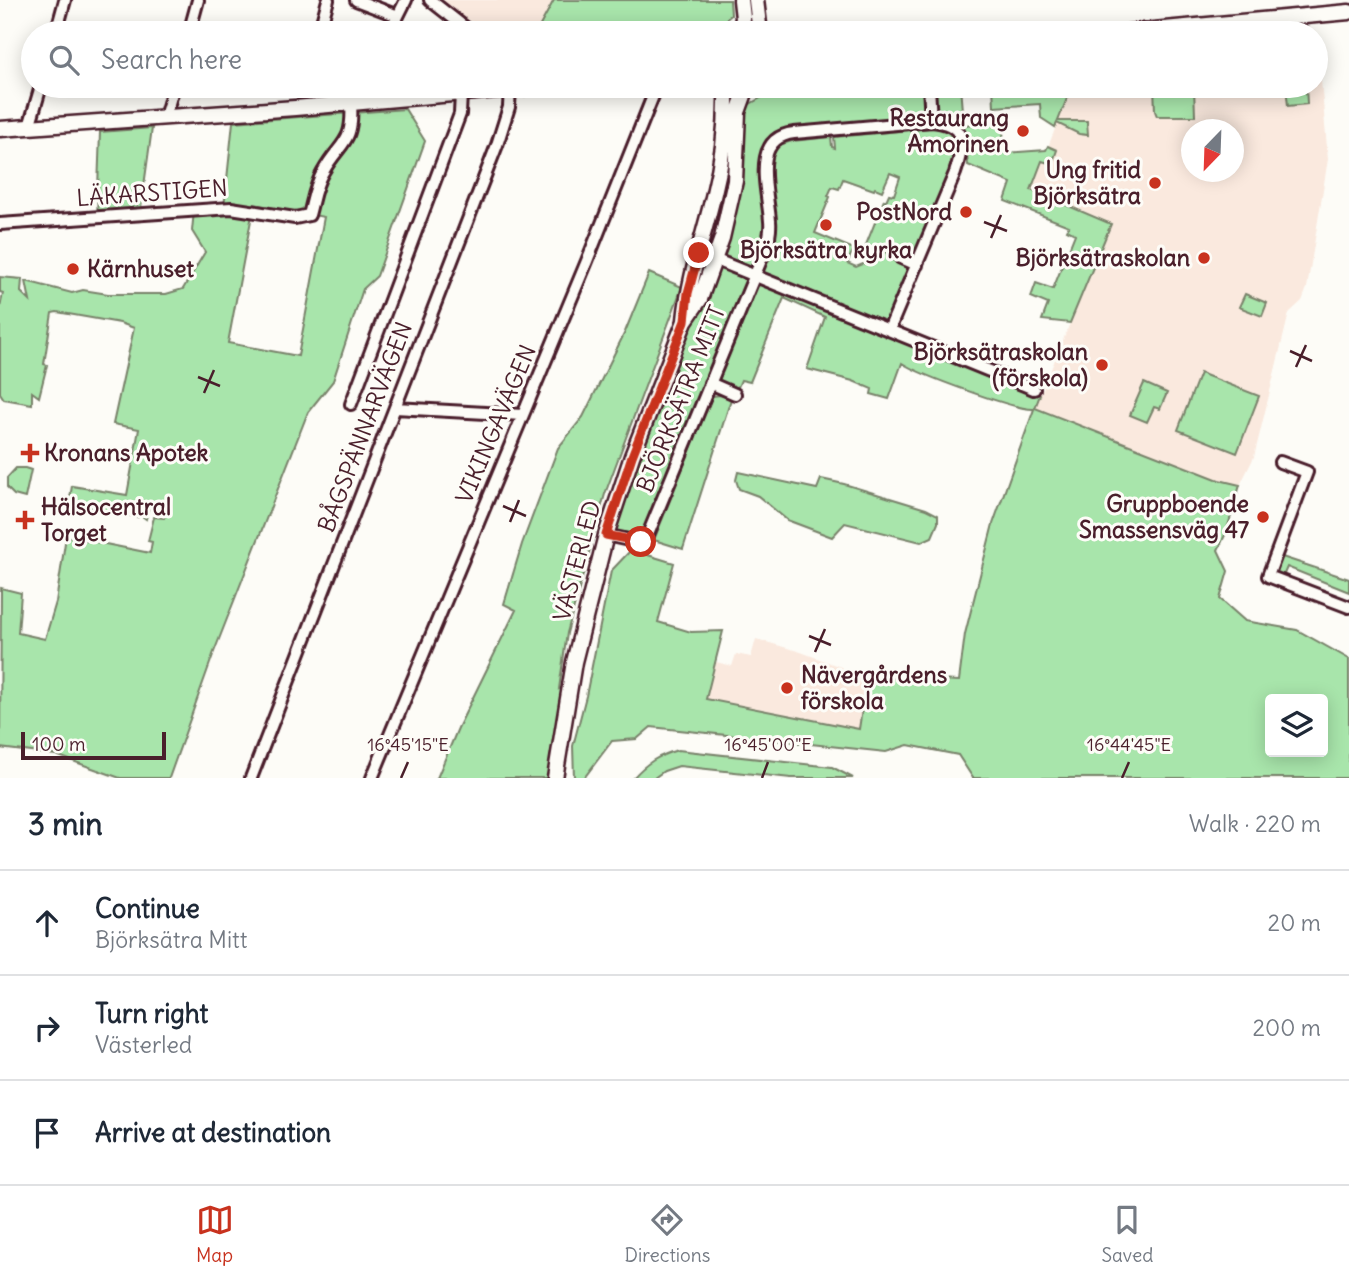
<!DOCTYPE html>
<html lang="en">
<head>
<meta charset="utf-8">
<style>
  body { margin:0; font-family:Delius,sans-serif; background:#f2f2f3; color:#1f2937 }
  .controls { position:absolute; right:21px; bottom:21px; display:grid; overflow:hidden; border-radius:7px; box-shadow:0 4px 18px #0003 }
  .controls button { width:63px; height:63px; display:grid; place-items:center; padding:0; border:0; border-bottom:2px solid #e0e1e3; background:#fff; color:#1f2937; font:35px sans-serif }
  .compass { position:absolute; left:1181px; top:119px; width:63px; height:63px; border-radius:50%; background:#fff; box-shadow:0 4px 18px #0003; rotate:203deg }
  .scale { position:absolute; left:21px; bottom:18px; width:145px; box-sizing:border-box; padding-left:7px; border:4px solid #4a1f2b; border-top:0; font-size:19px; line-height:24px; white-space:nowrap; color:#4a1f2b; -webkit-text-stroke:5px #fdfcf7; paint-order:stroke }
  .stop { position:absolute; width:21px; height:21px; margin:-16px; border:5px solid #c8321e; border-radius:50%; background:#fff }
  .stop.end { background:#c8321e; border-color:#fff; box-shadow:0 2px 7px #0008 }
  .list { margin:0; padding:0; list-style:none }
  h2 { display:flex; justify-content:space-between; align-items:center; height:91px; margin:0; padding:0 28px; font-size:30px }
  h2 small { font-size:23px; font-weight:400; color:#747a83 }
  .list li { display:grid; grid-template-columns:46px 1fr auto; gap:21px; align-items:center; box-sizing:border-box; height:105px; padding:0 28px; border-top:2px solid #e0e1e3 }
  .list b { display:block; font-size:26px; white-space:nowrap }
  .list p { margin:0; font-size:23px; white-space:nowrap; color:#747a83 }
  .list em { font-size:23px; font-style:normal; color:#747a83 }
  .icon { flex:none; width:38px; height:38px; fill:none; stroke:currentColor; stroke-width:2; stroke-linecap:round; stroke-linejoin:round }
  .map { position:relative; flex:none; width:1349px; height:778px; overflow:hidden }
  .search { position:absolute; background:#fff; box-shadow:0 4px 18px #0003; left:21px; right:21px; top:21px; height:77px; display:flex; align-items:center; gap:18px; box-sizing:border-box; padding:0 24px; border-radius:38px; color:#747a83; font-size:26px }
  .sheet { height:406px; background:#fff }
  nav { display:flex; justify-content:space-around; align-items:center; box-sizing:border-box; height:98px; border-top:2px solid #e0e1e3; background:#fff; font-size:19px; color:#747a83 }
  nav a { display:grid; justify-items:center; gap:4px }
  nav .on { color:#c8321e }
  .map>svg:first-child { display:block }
  .built { fill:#fae9de; fill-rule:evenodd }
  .green { fill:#a8e5ab; stroke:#79826b; stroke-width:2; fill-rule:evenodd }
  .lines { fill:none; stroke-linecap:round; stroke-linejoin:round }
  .minor-casing { stroke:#4a1f2b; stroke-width:16 }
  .tertiary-casing { stroke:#4a1f2b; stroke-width:19 }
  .minor { stroke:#fdfcf7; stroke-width:10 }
  .tertiary { stroke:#fdfcf7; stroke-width:14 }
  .route { stroke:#c8321e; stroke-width:9 }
  .ticks { fill:none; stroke:#4a1f2b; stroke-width:2.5 }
  .poi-dot { fill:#c8321e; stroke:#fdfcf7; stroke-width:2.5 }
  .labels { text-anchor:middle; stroke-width:6; stroke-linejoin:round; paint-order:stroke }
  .poi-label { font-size:23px; font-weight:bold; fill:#4a1f2b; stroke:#fdfcf7; text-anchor:end }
  .street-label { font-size:23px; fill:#4a1f2b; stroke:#fdfcf7 }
  .ticks-label { font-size:18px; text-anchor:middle; fill:#4a1f2b; stroke:#fdfcf7; stroke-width:6; stroke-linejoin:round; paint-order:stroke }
</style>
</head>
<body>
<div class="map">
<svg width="1349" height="778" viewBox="0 0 1349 778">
  <rect width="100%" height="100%" fill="#fdfcf7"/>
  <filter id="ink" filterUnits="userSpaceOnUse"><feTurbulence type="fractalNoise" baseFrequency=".0143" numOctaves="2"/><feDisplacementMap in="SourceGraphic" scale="14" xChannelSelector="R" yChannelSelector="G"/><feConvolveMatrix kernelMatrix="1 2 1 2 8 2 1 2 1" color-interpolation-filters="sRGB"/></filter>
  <g filter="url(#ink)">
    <path class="built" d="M439,0h115l-18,33h-40l-61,-29z
      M1318,46l10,113 -21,129 -5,13 -13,12 -35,144 -14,28 -21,-5 -184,-72 76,-184 -80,-34 41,-104h244v-39zM1192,130h42v42h-42z
      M756,639l45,13 66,25 -7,52 -155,-30 11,-37 16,4 4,-12 15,3z"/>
    <path class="green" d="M554,0h176l1,15 -8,7 -18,11h-115l-4,-4c-18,-1 -33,4 -50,4z
      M781,86h179l3,37 -179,9 -15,14 1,82 -123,309 -41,-2 116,-297 19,-137 9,3z
      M993,86h79l-14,35h29l1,14 -9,-1 -22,-11 -2,4 -14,-9 -1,-14 -46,3z
      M1154,86h40l1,30h-38l-2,-5z
      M1286,86h20l1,18 -19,2z
      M405,109l20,32 -48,135 -14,13 -30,92 -25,31 -94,240 -45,126h-49l-64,-23 -56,-7 1,-160 20,5 -3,40 27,6 11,-37 10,-66 84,17 2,-11 -4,-1 6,-24 10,1 1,-6 -17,-3 -2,10 -7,-5 -1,3 -69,-13 3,-18 55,9 12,-66 -26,-5 21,-96 -14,-5 -63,-11 -5,1 -8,51 3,1 -8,32 -7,-5v12l-28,-5 -4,-6v-85l3,-15 -3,-1v-15l22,2 -1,13 9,9 -4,-20 46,12 11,-3 25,4h58l17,-5 22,-37 -13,-21 2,-20 30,-3 9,-86zM254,204l70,13 -26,139 -70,-13z
      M1002,121l3,32 41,-3 2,-4 9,4 -5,14 -10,-3 -11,29 80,34 -41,99 -28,-3 6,-16 -17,-7 5,-14 17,6 22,-55 -8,-4 2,-4 -64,-25 6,-18 -43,-18 -4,-40z
      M955,126l6,21 -72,183 -130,-53 16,-59 -2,-1 -3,-60 6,-11 16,-5 39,-4 1,10 3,1 -1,-11zM890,173l10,4 -6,18 -5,-1 -3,7 -2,-1 -18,45 10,4 4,-5 21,7v7l-20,-7 -3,7 -22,9 -9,-4 7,-14 -39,-16 15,-36 -2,-1 4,-9 7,2 4,-10 31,11 1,-2 7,3z
      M152,128l-12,87 -43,2 3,-85z
      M649,273l33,14 -77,207 -38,139 -8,56 12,-6 -10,95h-124l21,-50 58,-118 -12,-6 18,-60 36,-96 25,-31 42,-85z
      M763,283l277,112 -5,13 184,72 21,5 -14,48 -8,17 10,21 -8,28 25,22 52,9 52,29v119h-376l-15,-23 -50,-10 -22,7 -235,-25 -14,12 -25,2 -28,37h-10l-1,-32 13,-50 25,-125 20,-21 43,13 -16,59 33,10 32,-1 -17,68 153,30 8,-52 92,4 6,-47 28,-110 41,-115c-19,1 -114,-34 -132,-46l-13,36 -18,-5 1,-5 -19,-8 -46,-12 18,-52 -41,-19 -34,84 -9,-2 -6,14 -19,-9 39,-98zM1270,699h53v53h-53z
      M1245,294l22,9 -5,13 -23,-9z
      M1200,373l59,23 -22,57 -59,-23z
      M1144,383l23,10 -7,16 -6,-2 -7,15 -17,-7z
      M721,395l10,4 -48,150 -29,-9 58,-144z
      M16,468h9l6,2 -6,28 -11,-3 -7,-7v-10z
      M738,472l79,17 4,-10 23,5 82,25 12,6v8l-6,14 -11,5 -76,-19 -13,14 -45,-17 -29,-24 -19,-7 -3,-9z
      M1276,555l73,24v13l-62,-25 -6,14 -3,-1 -5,-16z
      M678,750l154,17 21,11h-62l-112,-12 -15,5 -10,7h-21c13,-15 26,-23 45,-28z"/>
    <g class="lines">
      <defs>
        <path id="minor" d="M356,0l42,16 -8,17
          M430,0l42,33
          M398,16l8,-16
          M56,33l9,-33
          M189,33l9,-33
          M319,33l9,-33
          M929,86l2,35
          M302,92l2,-6
          M165,117l9,-31
          M29,127l12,-41
          M0,224l231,-16 64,10 14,-3c4,-14 6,-30 14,-43 17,-31 31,-27 28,-69
          M699,253l335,136
          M901,258l16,7
          M710,383l25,11
          M351,404l109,-290 1,-21
          M395,408l128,7
          M1280,462l27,10 -39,104 81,31
          M606,535l32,7 9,-5 119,-289c3,-9 5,-17 4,-27 -2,-31 -20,-83 24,-88l137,-12c36,3 34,22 24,52l-66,157
          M251,778l246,-633 12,-38 1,-21
          M372,778l215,-517 70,-175"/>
        <path id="tertiary" d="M756,0l4,33
          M740,33l3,-15 -2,-18
          M1121,33l228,-21
          M0,129l295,-21 248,-22
          M685,320c4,-43 19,-85 29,-127 9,-35 13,-71 12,-107
          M555,778l19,-116 32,-127 26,-79 53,-135 15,-22 22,-61 13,-57 3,-69 8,-22"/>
      </defs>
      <use href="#minor" class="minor-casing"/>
      <use href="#tertiary" class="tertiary-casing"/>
      <use href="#minor" class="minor"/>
      <use href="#tertiary" class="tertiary"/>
    </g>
  </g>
  <g class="lines" filter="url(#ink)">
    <path class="route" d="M641,542l-35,-7 26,-79 53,-135 3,-28 11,-40"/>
  </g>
  <path class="ticks" d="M984,222l23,9M991,238l10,-23M1290,351l22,10M1296,367l10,-22M198,377l22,9M204,393l10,-23M503,506l23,10M510,522l9,-22M809,636l22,9M815,652l10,-23M401,778l7,-16M762,778l6,-16M1122,778l7,-16"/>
  <g class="poi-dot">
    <circle cx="1023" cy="131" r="7"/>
    <circle cx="1155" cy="183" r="7"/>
    <circle cx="966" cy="212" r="7"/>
    <circle cx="826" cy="225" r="7"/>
    <circle cx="1204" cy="258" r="7"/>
    <circle cx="73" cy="269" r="7"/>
    <circle cx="1102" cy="365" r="7"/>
    <path d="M26.5 442.5h7v7h7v7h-7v7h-7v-7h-7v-7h7z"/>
    <circle cx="1263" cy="517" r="7"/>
    <path d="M21.5 509.5h7v7h7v7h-7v7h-7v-7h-7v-7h7z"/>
    <circle cx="787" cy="688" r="7"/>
  </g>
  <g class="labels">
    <g class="poi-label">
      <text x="1009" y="126">Restaurang<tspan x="1009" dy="26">Amorinen</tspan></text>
      <text x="1141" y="178">Ung fritid<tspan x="1141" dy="26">Björksätra</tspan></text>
      <text x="952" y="220">PostNord</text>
      <text x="826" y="258" text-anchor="middle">Björksätra kyrka</text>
      <text x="1190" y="266">Björksätraskolan</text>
      <text x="87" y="277" text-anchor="start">Kärnhuset</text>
      <text x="1088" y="360">Björksätraskolan<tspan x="1088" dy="26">(förskola)</tspan></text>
      <text x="44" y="461" text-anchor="start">Kronans Apotek</text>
      <text x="1249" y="512">Gruppboende<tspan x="1249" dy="26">Smassensväg 47</tspan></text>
      <text x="41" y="515" text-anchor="start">Hälsocentral<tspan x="41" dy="26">Torget</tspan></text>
      <text x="801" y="683" text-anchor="start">Nävergårdens<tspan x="801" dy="26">förskola</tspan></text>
    </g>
    <g class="street-label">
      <text transform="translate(152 193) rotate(-4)" y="8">LÄKARSTIGEN</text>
      <text transform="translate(681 399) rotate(-68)" y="8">BJÖRKSÄTRA MITT</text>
      <text transform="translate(496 424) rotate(-67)" y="8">VIKINGAVÄGEN</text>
      <text transform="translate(365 427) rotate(-69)" y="8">BÅGSPÄNNARVÄGEN</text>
      <text transform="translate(577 561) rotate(-75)" y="8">VÄSTERLED</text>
    </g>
  </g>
  <g class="ticks-label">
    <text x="408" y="751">16°45'15"E</text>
    <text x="768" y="751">16°45'00"E</text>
    <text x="1129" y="751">16°44'45"E</text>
  </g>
</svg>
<div class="controls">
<button><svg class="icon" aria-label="layers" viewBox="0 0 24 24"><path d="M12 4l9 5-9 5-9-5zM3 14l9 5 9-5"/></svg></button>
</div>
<svg class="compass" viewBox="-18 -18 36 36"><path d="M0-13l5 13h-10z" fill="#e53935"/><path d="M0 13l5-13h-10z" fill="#747a83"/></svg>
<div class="scale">100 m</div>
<div class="stop" style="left:641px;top:542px"></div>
<div class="stop end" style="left:699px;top:253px"></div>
<div class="search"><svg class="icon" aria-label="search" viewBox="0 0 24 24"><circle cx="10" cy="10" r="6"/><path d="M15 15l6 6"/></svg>Search here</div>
</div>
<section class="sheet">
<h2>3 min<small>Walk · 220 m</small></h2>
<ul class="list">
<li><svg class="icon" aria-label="ahead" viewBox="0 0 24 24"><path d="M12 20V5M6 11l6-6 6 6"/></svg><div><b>Continue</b><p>Björksätra Mitt</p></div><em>20 m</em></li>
<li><svg class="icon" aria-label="right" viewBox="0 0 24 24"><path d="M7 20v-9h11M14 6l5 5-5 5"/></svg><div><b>Turn right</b><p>Västerled</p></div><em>200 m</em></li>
<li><svg class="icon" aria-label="arrive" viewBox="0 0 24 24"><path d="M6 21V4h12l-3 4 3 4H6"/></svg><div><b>Arrive at destination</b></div></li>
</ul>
</section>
<nav>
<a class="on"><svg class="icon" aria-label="map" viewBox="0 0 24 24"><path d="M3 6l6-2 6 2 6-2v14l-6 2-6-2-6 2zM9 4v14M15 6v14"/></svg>Map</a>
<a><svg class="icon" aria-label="directions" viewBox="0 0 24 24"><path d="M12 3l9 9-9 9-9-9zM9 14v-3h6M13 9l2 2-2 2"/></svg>Directions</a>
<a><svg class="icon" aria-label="saved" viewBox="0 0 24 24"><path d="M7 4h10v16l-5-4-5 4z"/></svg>Saved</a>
</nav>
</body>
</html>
